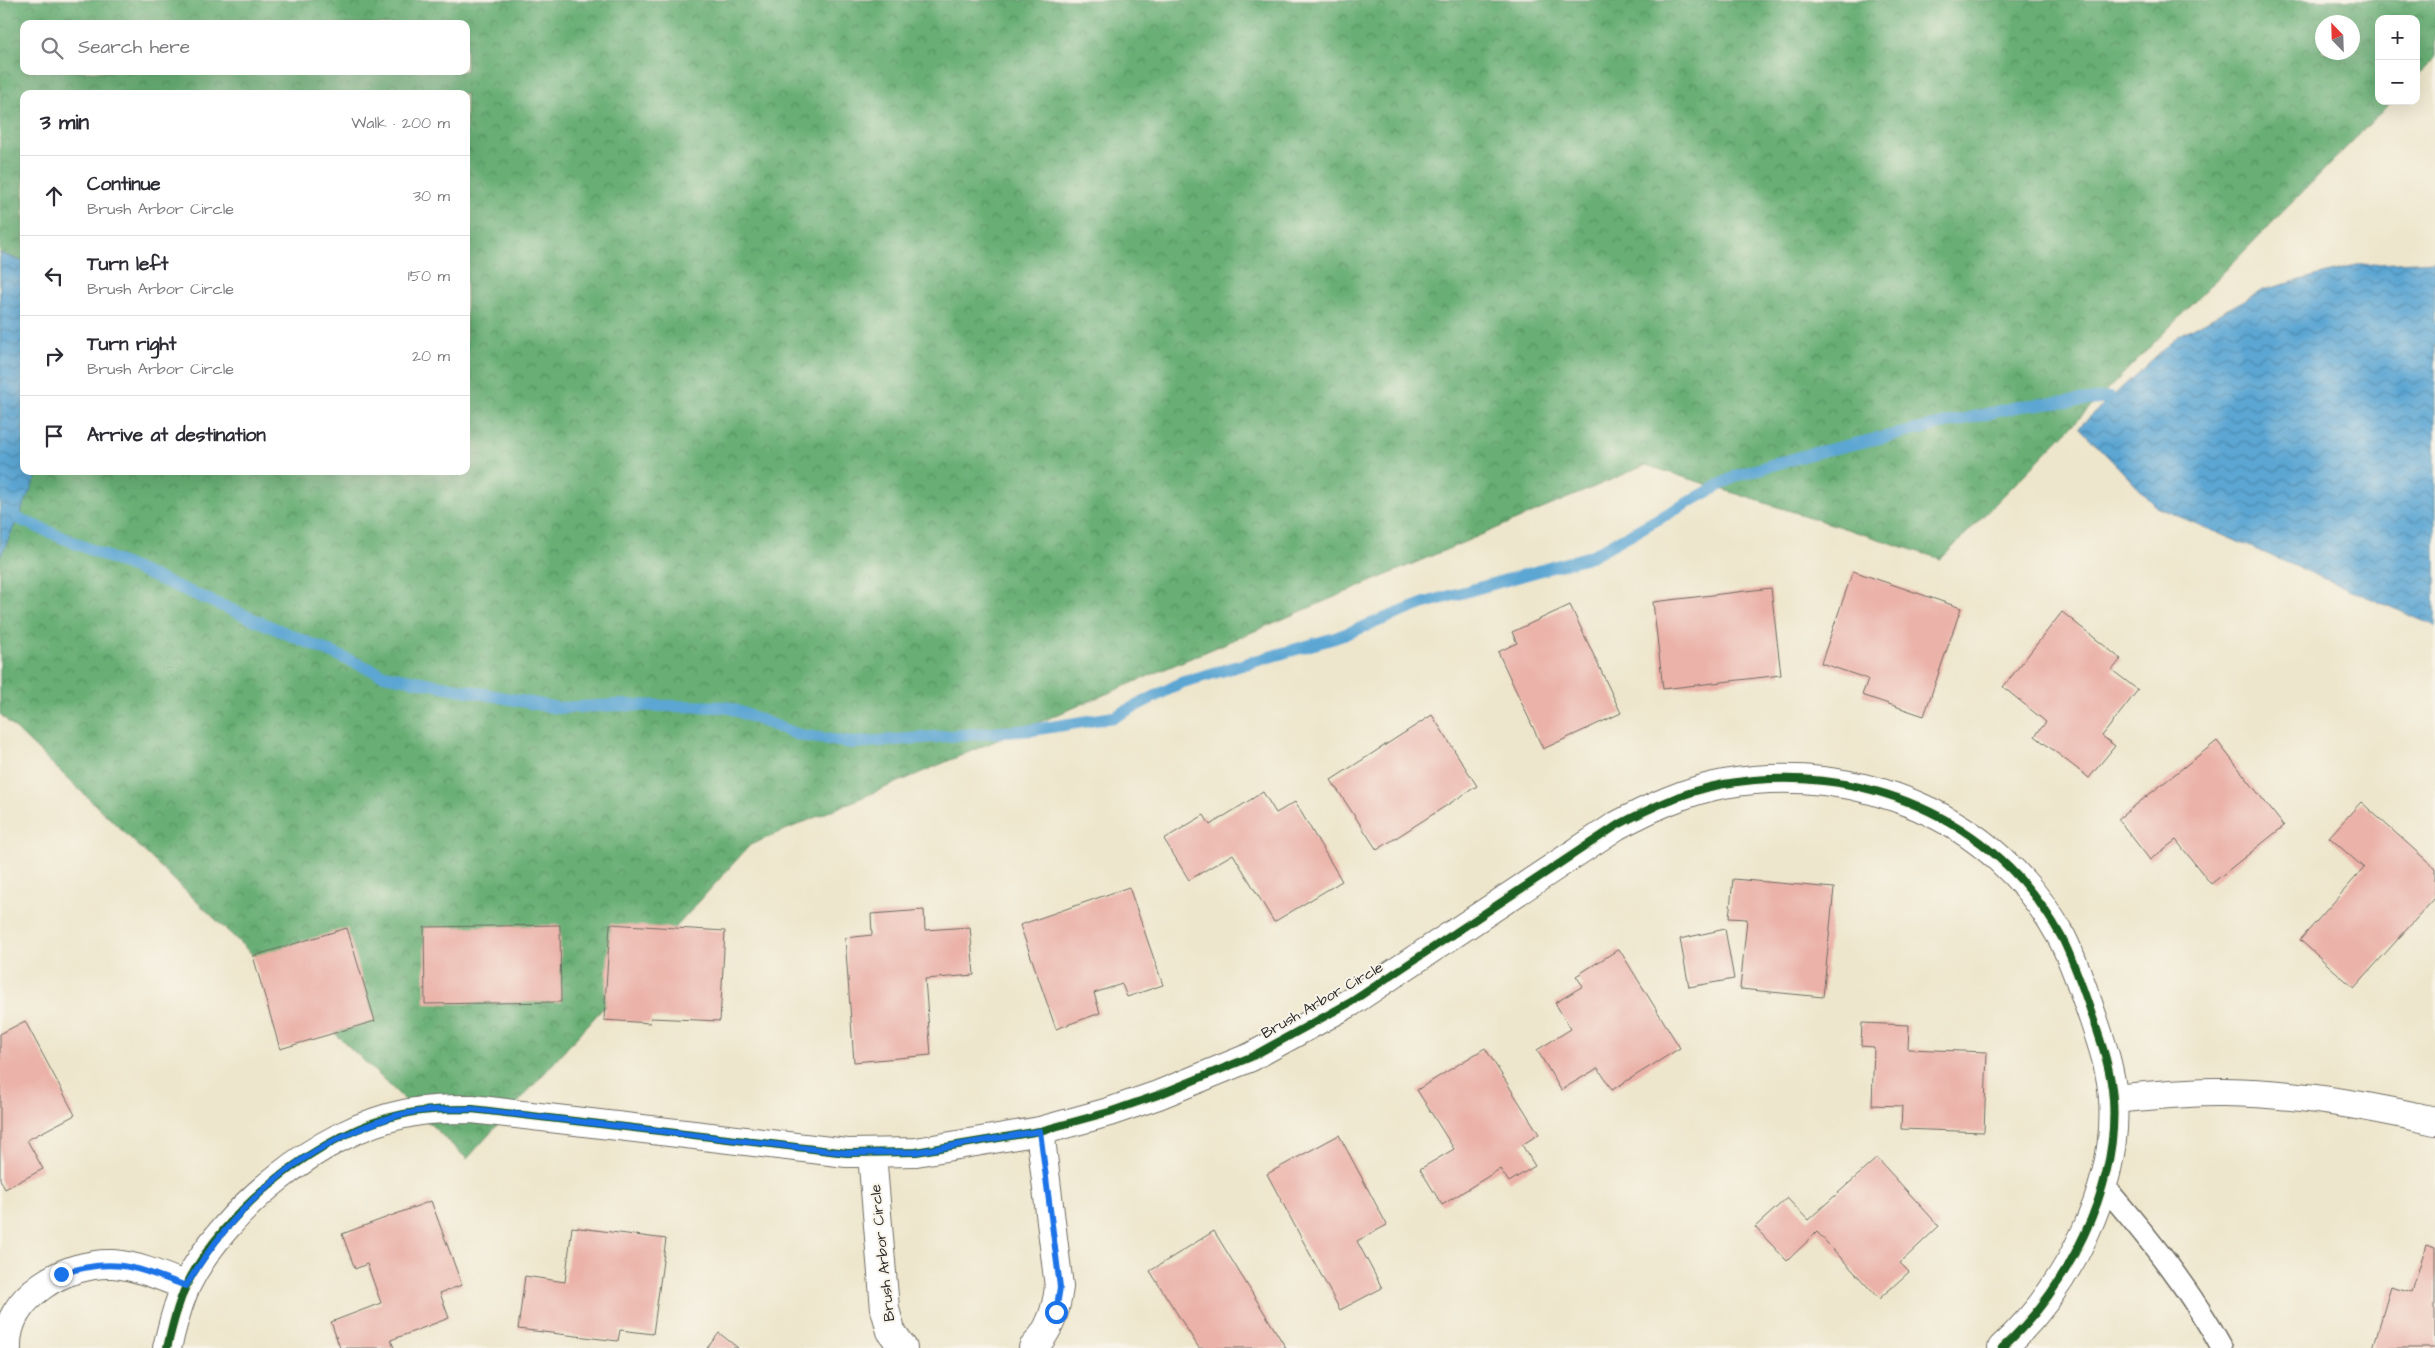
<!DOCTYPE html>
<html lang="en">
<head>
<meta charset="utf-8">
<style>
  body { margin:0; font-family:"Architects Daughter",sans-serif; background:#f2f2f3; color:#2b2b33 }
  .controls { position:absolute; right:15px; top:15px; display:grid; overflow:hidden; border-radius:10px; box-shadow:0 5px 20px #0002 }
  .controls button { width:45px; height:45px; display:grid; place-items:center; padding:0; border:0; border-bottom:1px solid #e1e1e2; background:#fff; color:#2b2b33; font:25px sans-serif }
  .compass { position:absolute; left:2315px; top:15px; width:45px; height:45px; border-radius:50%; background:#fff; box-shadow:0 5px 20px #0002; rotate:337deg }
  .stop { position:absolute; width:15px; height:15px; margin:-11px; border:4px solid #1a73e8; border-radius:50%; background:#fff }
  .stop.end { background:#1a73e8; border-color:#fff; box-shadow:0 1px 5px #0008 }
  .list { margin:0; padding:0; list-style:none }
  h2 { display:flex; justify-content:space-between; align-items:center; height:65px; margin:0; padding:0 20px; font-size:21px }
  h2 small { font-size:16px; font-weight:400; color:#7c7c81 }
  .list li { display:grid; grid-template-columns:32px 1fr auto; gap:15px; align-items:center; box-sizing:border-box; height:80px; padding:0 20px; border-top:1px solid #e1e1e2 }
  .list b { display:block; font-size:19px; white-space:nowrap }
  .list p { margin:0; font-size:16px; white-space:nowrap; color:#7c7c81 }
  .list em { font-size:16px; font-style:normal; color:#7c7c81 }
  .icon { flex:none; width:28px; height:28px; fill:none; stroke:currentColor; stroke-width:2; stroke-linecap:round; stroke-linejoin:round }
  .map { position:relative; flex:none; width:2435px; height:1348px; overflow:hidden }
  .search { position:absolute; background:#fff; box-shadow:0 5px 20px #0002; left:20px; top:20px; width:450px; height:55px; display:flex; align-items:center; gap:12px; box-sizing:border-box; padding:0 18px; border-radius:10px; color:#7c7c81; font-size:19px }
  .panel { position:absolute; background:#fff; box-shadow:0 5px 20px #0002; left:20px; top:90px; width:450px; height:385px; border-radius:10px }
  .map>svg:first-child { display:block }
  .forest { fill:url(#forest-crowns); stroke:#496c50; fill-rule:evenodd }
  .water { fill:url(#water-waves); stroke:#43687f }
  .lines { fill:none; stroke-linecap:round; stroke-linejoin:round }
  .stream { stroke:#5ba6d3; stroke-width:12 }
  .building { fill:#ebb2a9 }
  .service-casing { stroke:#6f6c63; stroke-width:24 }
  .minor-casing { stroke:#6f6c63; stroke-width:30 }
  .service { stroke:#fff; stroke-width:21 }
  .minor { stroke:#fff; stroke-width:28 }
  .cycleway-casing { stroke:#f7f3e8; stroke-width:11 }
  .cycleway { stroke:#1b5e20; stroke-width:8 }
  .route { stroke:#1a73e8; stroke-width:6 }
  .labels { text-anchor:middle; stroke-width:4; stroke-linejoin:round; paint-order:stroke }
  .street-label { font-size:15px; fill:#2b2b2b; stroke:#f7f3e8 }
</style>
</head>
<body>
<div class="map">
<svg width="2435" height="1348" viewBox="0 0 2435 1348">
  <defs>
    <pattern id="forest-crowns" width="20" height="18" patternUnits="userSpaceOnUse" patternTransform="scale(1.25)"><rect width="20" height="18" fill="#67ae74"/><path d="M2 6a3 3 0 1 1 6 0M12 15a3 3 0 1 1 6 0" fill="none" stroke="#558e5f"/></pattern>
    <pattern id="water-waves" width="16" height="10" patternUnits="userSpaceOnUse" patternTransform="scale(1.25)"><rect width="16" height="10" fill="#5ba6d3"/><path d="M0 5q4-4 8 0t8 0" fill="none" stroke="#4b87ab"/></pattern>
  </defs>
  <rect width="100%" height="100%" fill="#f7f3e8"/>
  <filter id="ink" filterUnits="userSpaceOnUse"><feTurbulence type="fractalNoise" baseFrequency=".02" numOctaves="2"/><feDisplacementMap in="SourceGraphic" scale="10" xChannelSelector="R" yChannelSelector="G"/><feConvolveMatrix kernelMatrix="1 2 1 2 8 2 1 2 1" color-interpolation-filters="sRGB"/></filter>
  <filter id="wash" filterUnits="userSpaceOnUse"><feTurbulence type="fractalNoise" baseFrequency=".0096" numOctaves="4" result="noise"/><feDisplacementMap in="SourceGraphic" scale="20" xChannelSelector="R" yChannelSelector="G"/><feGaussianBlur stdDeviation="1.12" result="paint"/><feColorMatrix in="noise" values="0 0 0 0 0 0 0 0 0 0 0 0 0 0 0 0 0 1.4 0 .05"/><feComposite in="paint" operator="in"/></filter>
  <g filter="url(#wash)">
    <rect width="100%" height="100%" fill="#eee6cc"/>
    <path class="forest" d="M0,0h2435v58l-19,19v-58h-37v82h13l-451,458 -295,-94 -896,380 -283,314 -467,-445zM2322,22h30v30h-30zM24,24h442v47h-442zM24,94h442v377h-442z"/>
    <path class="water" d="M0,253l24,9v209h15l-39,87z
      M2435,261v365l-278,-119 -78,-80 99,-91 85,-46 94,-25z"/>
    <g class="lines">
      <path class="stream" d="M19,519l365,156 174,33 60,-3 109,2 72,28 53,8 180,-13 82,-13 69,-35 152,-44 87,-34 169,-48 147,-81 72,-21 211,-48 89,-8"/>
    </g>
    <g id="blocks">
      <path class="building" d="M1853,571l108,37 -37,108 -62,-21 6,-16 -47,-16z
        M1771,588l10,87 -118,14 -10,-87z
        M1570,605l51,108 -78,36 -45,-97 19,-9 -5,-11z
        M2062,612l59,47 -9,11 26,20 -36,46 13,10 -26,32 -54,-42 11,-14 -43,-35z
        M1432,715l45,71 -100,64 -46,-70z
        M2217,741l67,85 -73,58 -35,-44 -26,20 -32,-41z
        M1263,792l13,21 19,-11 47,79 -68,41 -41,-68 -44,26 -25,-41 40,-24 6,10z
        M2361,802l74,66v30l-81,90 -54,-48 64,-72 -35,-31z
        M1733,879l101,9 -11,109 -83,-8 7,-70 -18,-1z
        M1129,887l34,98 -36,12 -5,-13 -28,9 6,20 -44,16 -36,-104z
        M924,910l1,20 45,-3 4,48 -49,4 6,76 -77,7 -9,-124 27,-3 -1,-21z
        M610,924l115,7 -5,90 -69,-3 -1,5 -46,-3z
        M560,925l1,77 -136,2 -1,-77z
        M347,928l28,93 -95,28 -27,-93z
        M1725,929l9,50 -45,8 -9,-48z
        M1619,949l61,99 -68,42 -14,-22 -37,22 -24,-40 34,-21 -16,-26 28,-17 -7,-10z
        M25,1021l50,94 -48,25 16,29 -38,20 -5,-10v-145z
        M1862,1023l47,2 -1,24 79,3 -3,80 -83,-3 1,-23 -30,-1 2,-58 -13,-1z
        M1485,1048l54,86 -17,11 13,21 -26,16 -9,-13 -58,36 -22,-36 34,-20 -37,-59z
        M1339,1135l48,90 -30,16 25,47 -42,22 -73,-136z
        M1877,1158l62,68 -39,37 9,9 -30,27 -62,-67 -30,29 -32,-34 32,-29 21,22z
        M431,1201l31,84 -22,8 9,25 -58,22 3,8h-54l-9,-26 50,-19 -14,-39 -12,5 -13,-35z
        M572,1227l94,12 -13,95 -33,-4 -2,11 -100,-12 7,-53 40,6z
        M1214,1231l72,117h-87l-49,-77z
        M2426,1245l9,3v100h-62l18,-62 21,6z
        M719,1333l19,15h-31z"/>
    </g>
  </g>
  <g filter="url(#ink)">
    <use href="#blocks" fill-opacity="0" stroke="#6f6c63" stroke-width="1"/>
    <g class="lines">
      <defs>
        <path id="service" d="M2103,1185c44,51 87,104 119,163"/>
        <path id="minor" d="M2113,1099c37,-3 74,-8 111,-7 71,1 142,13 211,29
          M872,1154l13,155 6,22 12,17
          M7,1348c-2,-52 60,-86 106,-84 25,2 50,13 73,22
          M167,1348c5,-21 10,-42 19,-62 36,-75 136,-156 218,-172 22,-5 45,-5 68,-5l375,44 69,-1 124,-21 69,-19 49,-17 93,-38 100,-55 265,-176c34,-18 69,-35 108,-42 134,-23 271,31 338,154 11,22 19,45 27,68 10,30 22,61 24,93 6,89 -46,190 -111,249
          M1033,1348c17,-18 23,-37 26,-61l-19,-156"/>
      </defs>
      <use href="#service" class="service-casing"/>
      <use href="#minor" class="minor-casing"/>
      <use href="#service" class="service"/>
      <use href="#minor" class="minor"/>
      <defs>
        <path id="cycleway" d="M167,1348c5,-21 10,-42 19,-62 36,-75 136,-156 218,-172 22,-5 45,-5 68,-5l375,44 69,-1 124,-21 69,-19 49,-17 93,-38 100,-55 265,-176c34,-18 69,-35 108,-42 134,-23 271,31 338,154 11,22 19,45 27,68 10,30 22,61 24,93 6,89 -46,190 -111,249"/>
      </defs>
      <use href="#cycleway" class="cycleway-casing"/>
      <use href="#cycleway" class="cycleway"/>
    </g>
  </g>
  <g class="lines" filter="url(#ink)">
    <path class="route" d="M61,1274c53,-18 76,-6 125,12 41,-68 97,-125 171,-156 15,-6 31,-13 47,-16 22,-5 45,-5 68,-5l375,44 69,-1 124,-21 20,156 -4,25"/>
  </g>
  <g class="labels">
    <g class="street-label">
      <text transform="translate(1322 1000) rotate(-30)" y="5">Brush Arbor Circle</text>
      <text transform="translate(882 1253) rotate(-96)" y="5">Brush Arbor Circle</text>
    </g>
  </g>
</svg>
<div class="controls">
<button>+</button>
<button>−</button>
</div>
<svg class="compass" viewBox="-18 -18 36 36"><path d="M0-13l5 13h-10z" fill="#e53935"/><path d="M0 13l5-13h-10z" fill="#7c7c81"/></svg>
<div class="stop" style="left:1056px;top:1312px"></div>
<div class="stop end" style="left:61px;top:1274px"></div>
<div class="search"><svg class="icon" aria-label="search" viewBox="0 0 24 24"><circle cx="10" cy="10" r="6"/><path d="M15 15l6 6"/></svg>Search here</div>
<section class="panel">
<h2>3 min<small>Walk · 200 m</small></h2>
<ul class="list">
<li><svg class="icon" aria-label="ahead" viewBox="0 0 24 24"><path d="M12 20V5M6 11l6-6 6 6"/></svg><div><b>Continue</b><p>Brush Arbor Circle</p></div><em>30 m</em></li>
<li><svg class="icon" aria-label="left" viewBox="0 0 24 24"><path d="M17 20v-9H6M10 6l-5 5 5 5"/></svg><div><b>Turn left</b><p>Brush Arbor Circle</p></div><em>150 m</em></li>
<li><svg class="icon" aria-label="right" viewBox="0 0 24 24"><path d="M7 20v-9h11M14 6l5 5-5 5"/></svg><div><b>Turn right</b><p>Brush Arbor Circle</p></div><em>20 m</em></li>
<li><svg class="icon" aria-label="arrive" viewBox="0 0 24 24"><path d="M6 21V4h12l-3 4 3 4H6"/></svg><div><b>Arrive at destination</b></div></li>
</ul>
</section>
</div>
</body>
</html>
